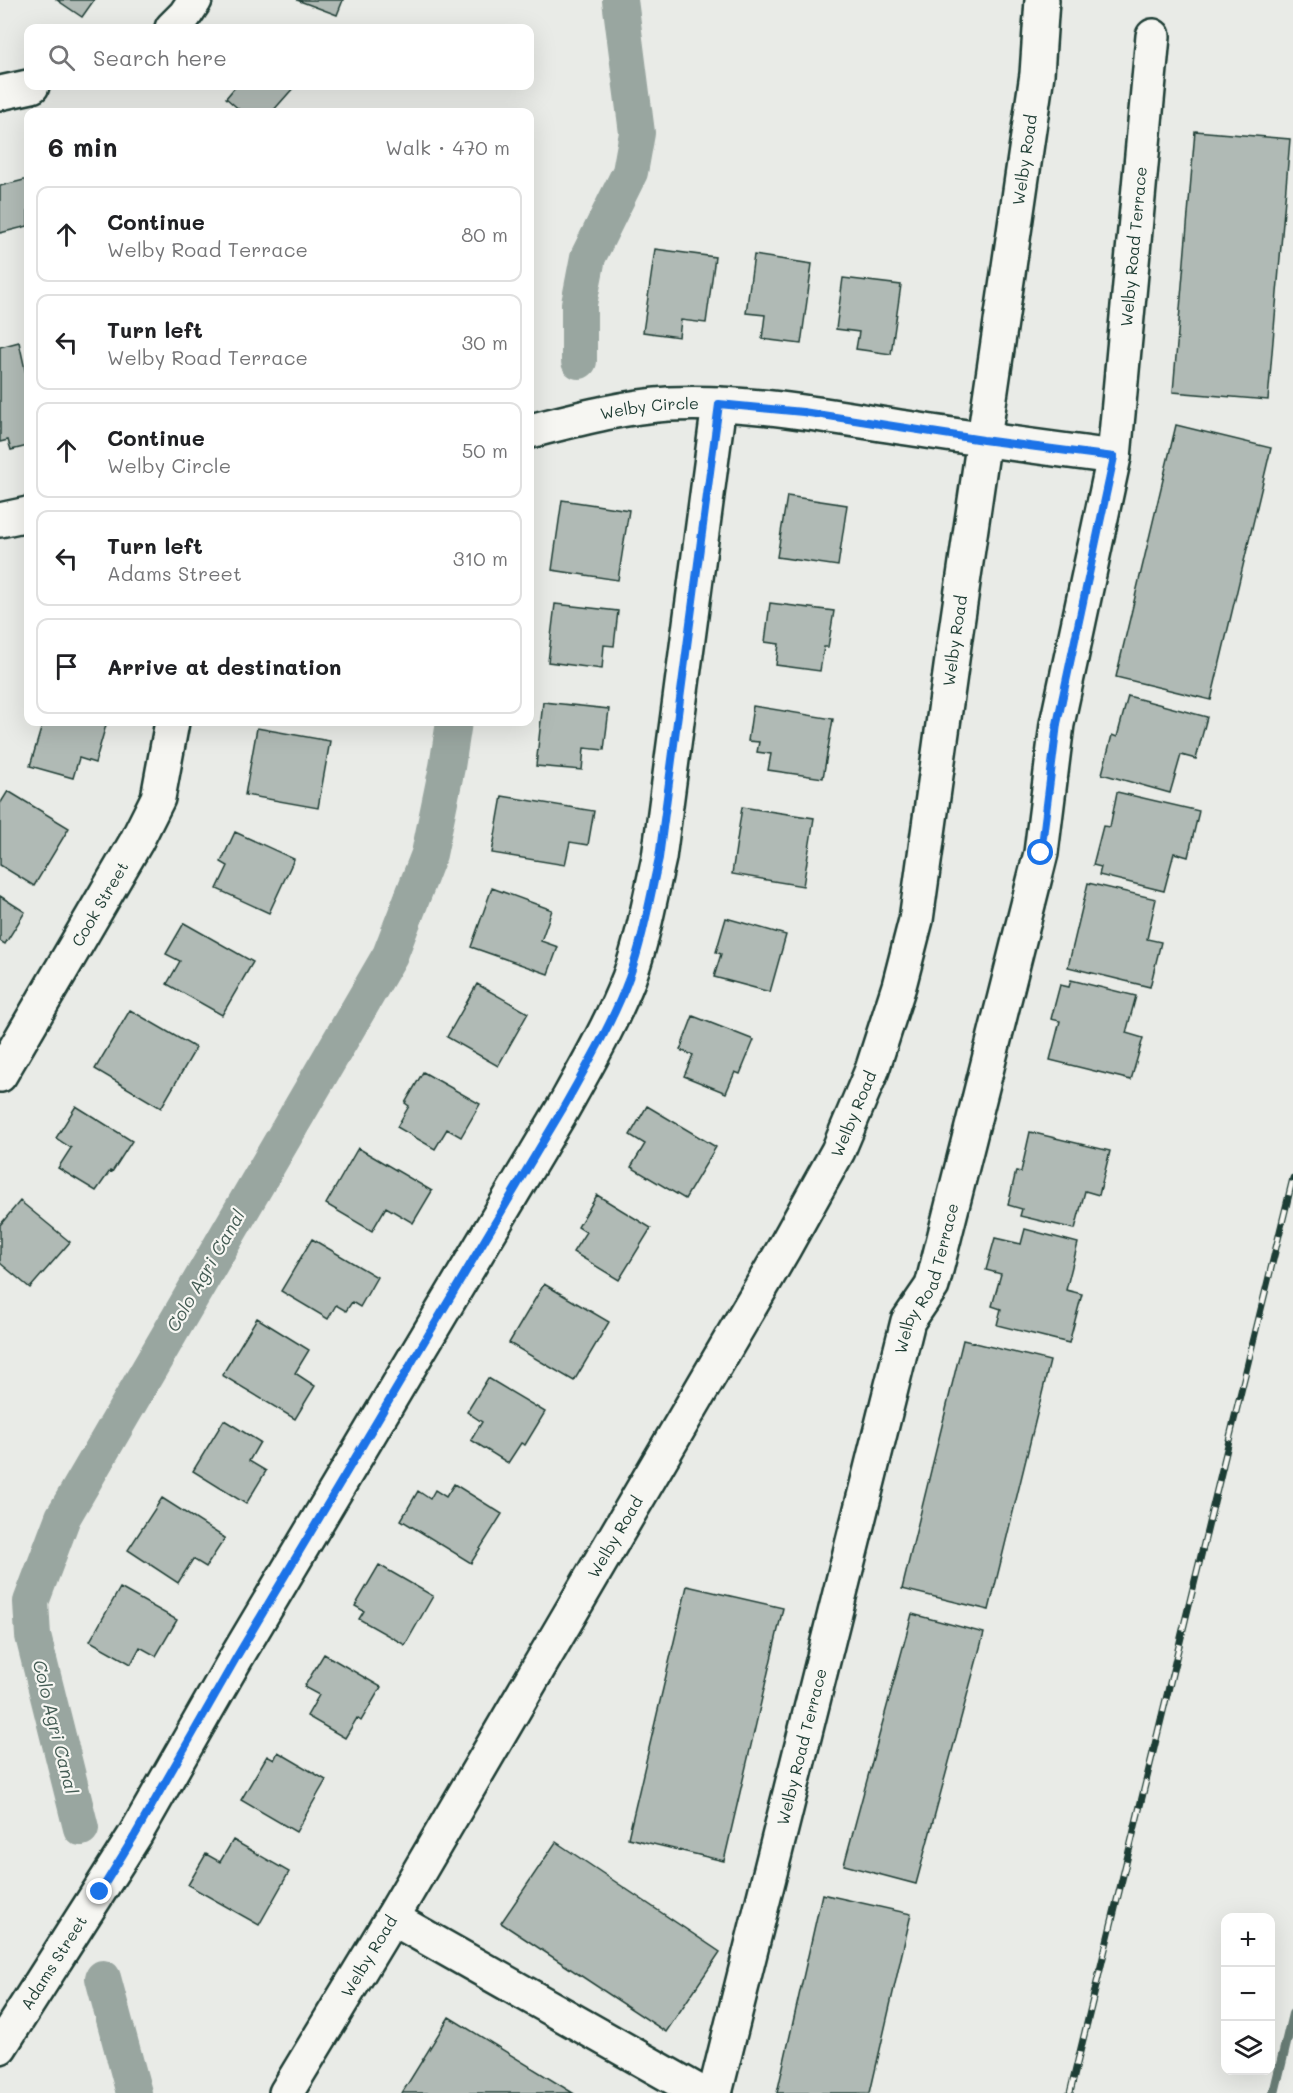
<!DOCTYPE html>
<html lang="en">
<head>
<meta charset="utf-8">
<style>
  body { margin:0; font-family:Mali,sans-serif; background:#f6f6f6; color:#202124 }
  .controls { position:absolute; right:18px; bottom:18px; display:grid; overflow:hidden; border-radius:12px; box-shadow:0 6px 24px #0002 }
  .controls button { width:54px; height:54px; display:grid; place-items:center; padding:0; border:0; border-bottom:2px solid #e0e0e0; background:#fff; color:#202124; font:30px sans-serif }
  .stop { position:absolute; width:18px; height:18px; margin:-14px; border:4px solid #1a73e8; border-radius:50%; background:#fff }
  .stop.end { background:#1a73e8; border-color:#fff; box-shadow:0 2px 6px #0008 }
  .list { margin:0; padding:0; list-style:none }
  h2 { display:flex; justify-content:space-between; align-items:center; height:78px; margin:0; padding:0 24px; font-size:26px }
  h2 small { font-size:20px; font-weight:400; color:#757577 }
  .list li { display:grid; grid-template-columns:39px 1fr auto; gap:18px; align-items:center; box-sizing:border-box; height:96px; margin:0 12px 12px; padding:0 12px; border:2px solid #e0e0e0; border-radius:12px }
  .list b { display:block; font-size:22px; white-space:nowrap }
  .list p { margin:0; font-size:20px; white-space:nowrap; color:#757577 }
  .list em { font-size:20px; font-style:normal; color:#757577 }
  .icon { flex:none; width:33px; height:33px; fill:none; stroke:currentColor; stroke-width:2; stroke-linecap:round; stroke-linejoin:round }
  .map { position:relative; flex:none; width:1293px; height:2093px; overflow:hidden }
  .search { position:absolute; background:#fff; box-shadow:0 6px 24px #0002; left:24px; top:24px; width:510px; height:66px; display:flex; align-items:center; gap:15px; box-sizing:border-box; padding:0 21px; border-radius:12px; color:#757577; font-size:22px }
  .panel { position:absolute; background:#fff; box-shadow:0 6px 24px #0002; left:24px; top:108px; width:510px; height:618px; border-radius:12px }
  .map>svg:first-child { display:block }
  .lines { fill:none; stroke-linecap:round; stroke-linejoin:round }
  .stream { stroke:#687c75; stroke-width:10 }
  .canal { stroke:#99a6a0; stroke-width:36 }
  .building { fill:#b0bab5; stroke:#1f3d34; stroke-width:1.5 }
  .street-casing { stroke:#1f3d34; stroke-width:38 }
  .secondary-casing { stroke:#1f3d34; stroke-width:38 }
  .street { stroke:#f6f6f2; stroke-width:33 }
  .secondary { stroke:#f6f6f2; stroke-width:33 }
  .rail-casing { stroke:#1f3d34; stroke-width:7 }
  .rail { stroke:#f6f6f2; stroke-width:4.5; stroke-dasharray:14; stroke-linecap:butt }
  .route { stroke:#1a73e8; stroke-width:8 }
  .labels { text-anchor:middle; stroke-width:4.5; stroke-linejoin:round; paint-order:stroke }
  .street-label { font-size:16px; fill:#1f3d34; stroke:#f6f6f2 }
  .water-label { font-size:18px; font-style:italic; fill:#445c54; stroke:#f6f6f2 }
</style>
</head>
<body>
<div class="map">
<svg width="1293" height="2093" viewBox="0 0 1293 2093">
  <rect width="100%" height="100%" fill="#e9ebe7"/>
  <filter id="ink" filterUnits="userSpaceOnUse"><feTurbulence type="fractalNoise" baseFrequency=".0167" numOctaves="2"/><feDisplacementMap in="SourceGraphic" scale="12" xChannelSelector="R" yChannelSelector="G"/><feConvolveMatrix kernelMatrix="1 2 1 2 8 2 1 2 1" color-interpolation-filters="sRGB"/></filter>
  <g filter="url(#ink)">
    <g class="lines">
      <path class="stream" d="M1274,2093l19,-79"/>
      <path class="canal" d="M579,361v-57l9,-47 42,-85 7,-39 -17,-133
        M81,1828l-48,-192 -2,-34 32,-85 327,-562 39,-101 18,-87 7,-45
        M103,1978l31,115"/>
    </g>
    <path class="building" d="M57,0h37l-12,17z
      M297,0h46l-6,15z
      M236,86h59l-23,26h-30l-16,-14z
      M1195,131l95,8 -22,261 -95,-8z
      M28,179v47l-28,7v-47z
      M655,249l60,8 -9,66 -25,-3 -2,17 -36,-5z
      M754,255l58,9 -11,80 -39,-5 3,-24 -19,-2z
      M843,278l58,7 -10,69 -35,-5 3,-17 -23,-3z
      M19,342l9,41v63l-17,4 -3,-10 -8,2v-95z
      M1176,425l95,23 -60,252 -95,-23z
      M787,496l60,9 -9,61 -61,-9z
      M562,500l67,10 -11,70 -66,-10z
      M770,603l64,8 -6,36h-4l-4,24 -44,-6 3,-21 -14,-2z
      M555,604l63,7 -4,35 -10,-1 -2,24 -54,-7z
      M1128,696l79,21 -11,42 -15,-4 -11,38 -68,-19 10,-39 5,2z
      M543,702l66,7 -5,41 -20,-2 -2,22 -46,-4z
      M753,706l80,13 -10,59 -55,-8 3,-16 -14,-2 2,-10 -11,-1z
      M43,722h52l11,3 -11,38 -16,-5 -6,20 -43,-12z
      M257,728l73,13 -12,67 -73,-13z
      M8,791l61,37 -35,58 -34,-21v-61z
      M1117,792l82,19 -11,46 -14,-4 -10,38 -65,-16 2,-8 -8,-2 10,-39 7,1z
      M502,796l92,15 -6,34 -18,-3 -5,23 -73,-12z
      M742,807l72,11 -11,68 -71,-12z
      M235,832l59,27 -25,54 -52,-24 11,-23 -7,-4z
      M1088,883l68,16 -9,40 14,3 -11,45 -82,-20z
      M492,888l60,22 -11,31 17,6 -10,27 -77,-27z
      M0,896l25,16 -20,32 -5,-3z
      M726,918l60,17 -16,57 -56,-15 7,-23 -5,-2z
      M184,923l69,39 -31,53 -55,-31 13,-23 -14,-7z
      M1071,980l65,16 -10,37 17,5 -12,42 -81,-20 10,-39 -9,-2 9,-34 9,2z
      M477,984l51,29 -30,53 -51,-29z
      M130,1010l66,38 -35,60 -66,-39z
      M693,1016l61,24 -14,34 -5,-2 -9,21 -42,-17 9,-21 -13,-5z
      M423,1072l57,32 -19,33 -14,-8 -12,20 -38,-22 12,-21 -4,-3z
      M76,1106l56,35 -20,31 -2,-1 -14,20 -38,-23 13,-20 -15,-10z
      M647,1106l69,41 -31,52 -54,-32 14,-23 -15,-9z
      M1030,1132l80,19 -11,44 -14,-4 -10,38 -55,-13 2,-7 -14,-4 8,-34 5,1z
      M358,1148l74,43 -19,32 -27,-16 -14,24 -46,-27z
      M597,1195l54,33 -32,52 -46,-28 13,-20 -8,-5z
      M20,1201l50,41 -40,46 -30,-25v-38z
      M1025,1229l53,14 -12,47 16,4 -13,49 -72,-18 4,-16 -9,-3 9,-32 -15,-4 9,-32 26,6z
      M312,1239l65,38 -17,30 -8,-5 -6,9 -10,-6 -8,14 -47,-28z
      M544,1284l65,38 -35,59 -65,-38z
      M257,1318l52,32 -14,23 20,13 -20,33 -73,-44z
      M963,1340l87,21 -61,249 -87,-21z
      M488,1378l57,34 -20,33 -4,-2 -13,20 -37,-23 11,-18 -15,-10z
      M224,1420l36,22 -11,19 17,10 -20,33 -53,-33z
      M454,1484l48,30 -31,49 -70,-43 17,-29 12,8 5,-9 11,7z
      M162,1498l63,40 -19,29 -13,-8 -15,24 -50,-33z
      M379,1565l54,31 -28,49 -46,-26 5,-8 -9,-5z
      M687,1586l96,22 -59,253 -96,-23z
      M120,1588l57,32 -21,36 -16,-9 -9,17 -41,-23z
      M912,1614l72,19 -68,251 -72,-19z
      M324,1654l57,33 -20,34 -4,-3 -12,20 -38,-22 12,-21 -15,-8z
      M278,1752l48,28 -30,52 -55,-32 26,-44 7,4z
      M233,1840l56,32 -30,53 -71,-40 18,-31 14,8z
      M556,1842l164,110 -54,80 -165,-109z
      M822,1894l89,20 -41,179h-93z
      M449,2017l124,76h-171z"/>
    <g class="lines">
      <defs>
        <g id="street">
          <path d="M172,28l13,-13 10,-15"/>
          <path d="M0,93l32,-7"/>
          <path id="s1" d="M530,431c44,-11 91,-24 138,-27 80,-4 160,12 239,24 69,11 138,20 207,29"/>
          <path d="M0,520l28,-6"/>
          <path id="s2" d="M0,1075l136,-233 22,-44 14,-76"/>
          <path d="M392,1918l309,175"/>
          <path id="s3" d="M0,2047l135,-212 101,-177 326,-548c24,-43 49,-86 67,-132 14,-39 21,-80 30,-120l60,-454"/>
          <path id="s4" d="M715,2093l193,-772 24,-35 109,-433 16,-129 57,-267 39,-421"/>
        </g>
        <g id="secondary">
          <path id="s5" d="M286,2093l106,-175 391,-668 55,-99 34,-81 27,-84 17,-66 39,-282 82,-564 5,-74"/>
        </g>
      </defs>
      <use href="#street" class="street-casing"/>
      <use href="#secondary" class="secondary-casing"/>
      <use href="#street" class="street"/>
      <use href="#secondary" class="secondary"/>
      <defs>
        <path id="rail" d="M1070,2093l223,-915"/>
      </defs>
      <use href="#rail" class="rail-casing"/>
      <use href="#rail" class="rail"/>
    </g>
  </g>
  <g class="lines" filter="url(#ink)">
    <path class="route" d="M100,1892l35,-57 101,-177 326,-548c24,-43 50,-86 67,-132 14,-39 21,-80 30,-120l60,-454 84,8 180,28 131,17 -57,267 -16,129"/>
  </g>
  <g class="labels">
    <g class="street-label">
      <text dy="6" stroke="none"><textPath href="#s5" startOffset="2104">Welby Road</textPath></text>
      <text dy="6" stroke="none"><textPath href="#s4" startOffset="1899">Welby Road Terrace</textPath></text>
      <text dy="6" stroke="none"><textPath href="#s1" startOffset="122">Welby Circle</textPath></text>
      <text dy="6" stroke="none"><textPath href="#s5" startOffset="1618">Welby Road</textPath></text>
      <text dy="6" stroke="none"><textPath href="#s2" startOffset="198">Cook Street</textPath></text>
      <text dy="6" stroke="none"><textPath href="#s5" startOffset="1132">Welby Road</textPath></text>
      <text dy="6" stroke="none"><textPath href="#s4" startOffset="843">Welby Road Terrace</textPath></text>
      <text dy="6" stroke="none"><textPath href="#s5" startOffset="646">Welby Road</textPath></text>
      <text dy="6" stroke="none"><textPath href="#s4" startOffset="357">Welby Road Terrace</textPath></text>
      <text dy="6" stroke="none"><textPath href="#s5" startOffset="160">Welby Road</textPath></text>
      <text dy="6" stroke="none"><textPath href="#s3" startOffset="100">Adams Street</textPath></text>
    </g>
    <g class="water-label">
      <text transform="translate(206 1271) rotate(-60)" y="6">Colo Agri Canal</text>
      <text transform="translate(55 1727) rotate(76)" y="6">Colo Agri Canal</text>
    </g>
  </g>
</svg>
<div class="controls">
<button>+</button>
<button>−</button>
<button><svg class="icon" aria-label="layers" viewBox="0 0 24 24"><path d="M12 4l9 5-9 5-9-5zM3 14l9 5 9-5"/></svg></button>
</div>
<div class="stop" style="left:1041px;top:853px"></div>
<div class="stop end" style="left:100px;top:1892px"></div>
<div class="search"><svg class="icon" aria-label="search" viewBox="0 0 24 24"><circle cx="10" cy="10" r="6"/><path d="M15 15l6 6"/></svg>Search here</div>
<section class="panel">
<h2>6 min<small>Walk · 470 m</small></h2>
<ul class="list">
<li><svg class="icon" aria-label="ahead" viewBox="0 0 24 24"><path d="M12 20V5M6 11l6-6 6 6"/></svg><div><b>Continue</b><p>Welby Road Terrace</p></div><em>80 m</em></li>
<li><svg class="icon" aria-label="left" viewBox="0 0 24 24"><path d="M17 20v-9H6M10 6l-5 5 5 5"/></svg><div><b>Turn left</b><p>Welby Road Terrace</p></div><em>30 m</em></li>
<li><svg class="icon" aria-label="ahead" viewBox="0 0 24 24"><path d="M12 20V5M6 11l6-6 6 6"/></svg><div><b>Continue</b><p>Welby Circle</p></div><em>50 m</em></li>
<li><svg class="icon" aria-label="left" viewBox="0 0 24 24"><path d="M17 20v-9H6M10 6l-5 5 5 5"/></svg><div><b>Turn left</b><p>Adams Street</p></div><em>310 m</em></li>
<li><svg class="icon" aria-label="arrive" viewBox="0 0 24 24"><path d="M6 21V4h12l-3 4 3 4H6"/></svg><div><b>Arrive at destination</b></div></li>
</ul>
</section>
</div>
</body>
</html>
